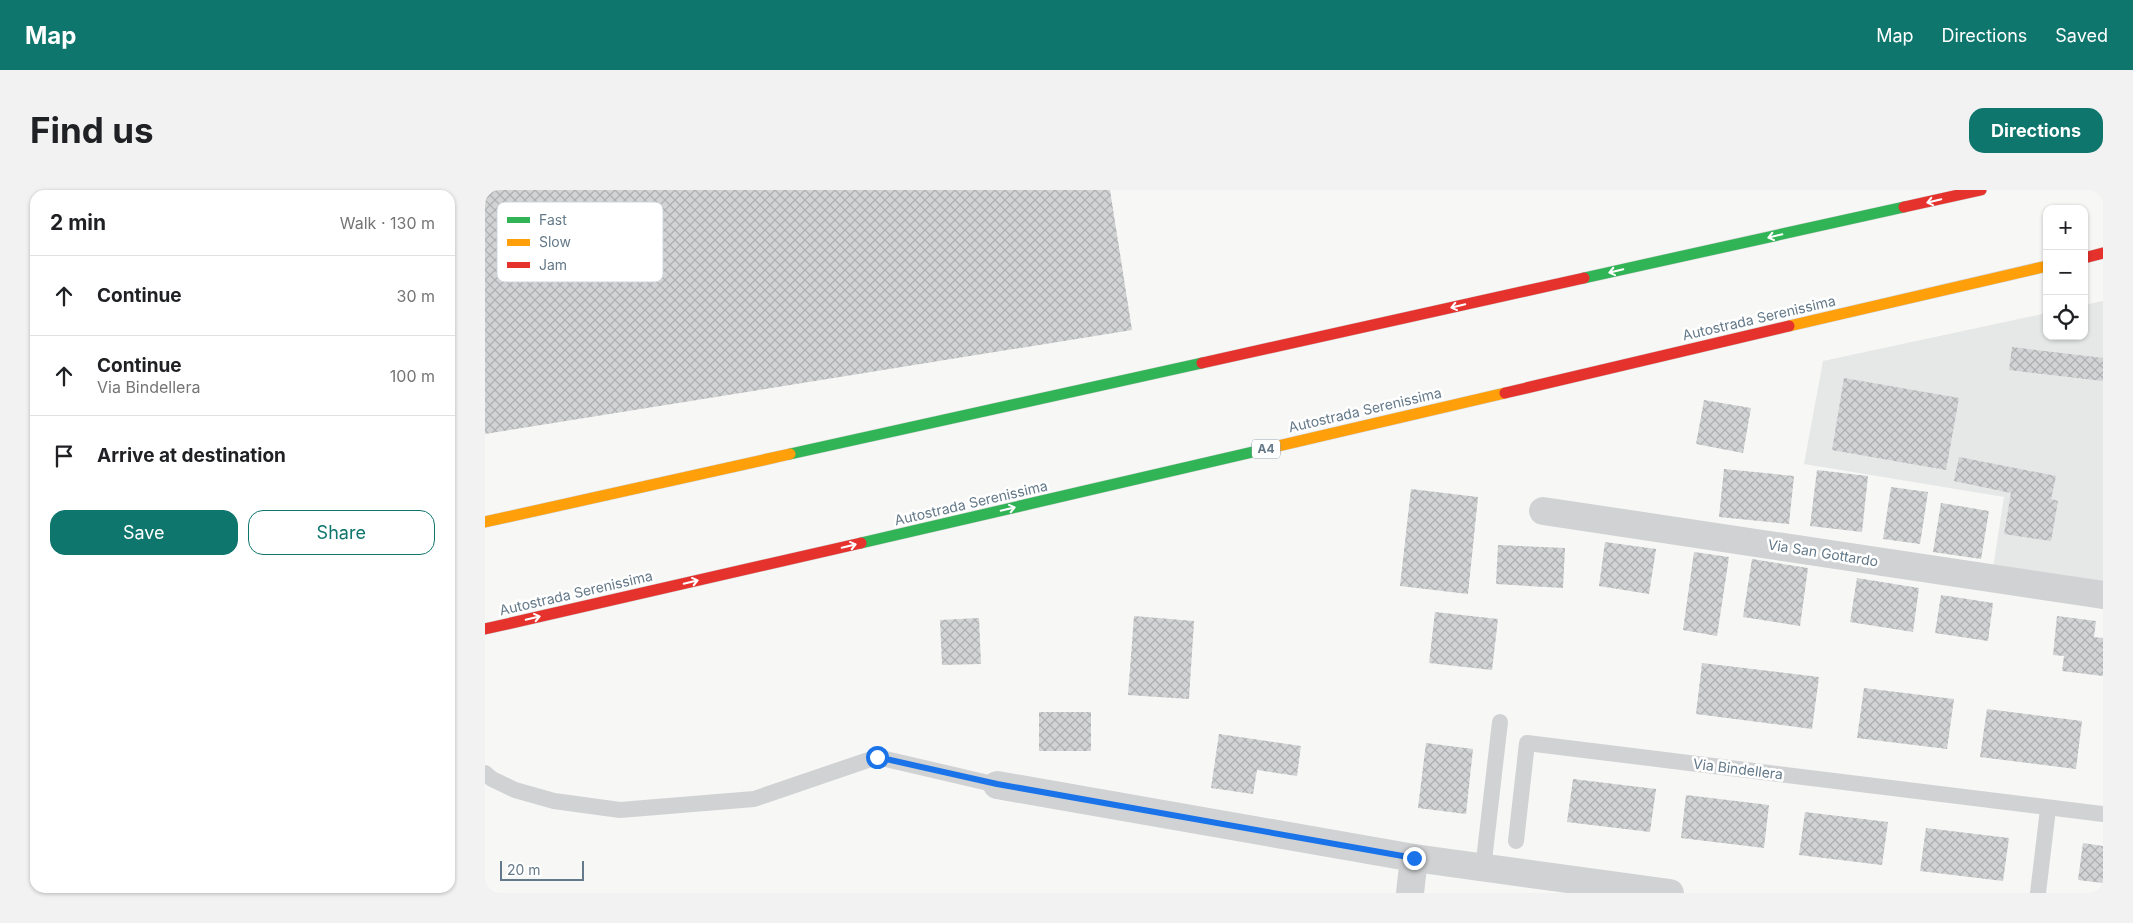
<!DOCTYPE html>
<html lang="en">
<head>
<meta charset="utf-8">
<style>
  body { margin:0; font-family:Inter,sans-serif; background:#f2f2f2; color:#202124 }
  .controls { position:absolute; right:15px; top:15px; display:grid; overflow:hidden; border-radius:10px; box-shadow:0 1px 4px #0004 }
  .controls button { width:45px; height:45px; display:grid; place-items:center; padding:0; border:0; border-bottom:1px solid #e0e0e0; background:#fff; color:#202124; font:25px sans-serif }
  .scale { position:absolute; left:15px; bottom:12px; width:84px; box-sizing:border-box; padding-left:5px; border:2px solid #647989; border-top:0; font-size:14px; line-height:18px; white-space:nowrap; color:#647989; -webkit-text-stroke:4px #fff; paint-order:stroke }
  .stop { position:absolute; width:15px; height:15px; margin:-11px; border:4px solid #1a73e8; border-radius:50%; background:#fff }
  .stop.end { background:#1a73e8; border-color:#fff; box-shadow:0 1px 5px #0008 }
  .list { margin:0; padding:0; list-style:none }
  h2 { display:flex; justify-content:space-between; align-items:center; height:65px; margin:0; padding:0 20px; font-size:21px }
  h2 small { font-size:16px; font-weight:400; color:#757577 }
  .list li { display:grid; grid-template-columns:32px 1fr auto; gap:15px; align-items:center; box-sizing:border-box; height:80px; padding:0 20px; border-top:1px solid #e0e0e0 }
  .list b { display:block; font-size:19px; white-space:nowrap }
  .list p { margin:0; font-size:16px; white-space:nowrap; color:#757577 }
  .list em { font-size:16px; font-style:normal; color:#757577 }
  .actions { display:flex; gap:10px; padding:15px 20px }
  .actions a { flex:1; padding:11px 0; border:1px solid #0f766e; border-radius:15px; text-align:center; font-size:18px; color:#0f766e }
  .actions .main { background:#0f766e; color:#fff }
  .icon { flex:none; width:28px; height:28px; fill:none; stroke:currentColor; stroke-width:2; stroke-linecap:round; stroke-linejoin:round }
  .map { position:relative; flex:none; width:1618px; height:703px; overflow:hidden; border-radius:15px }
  header { display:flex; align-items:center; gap:30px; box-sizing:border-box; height:70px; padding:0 25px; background:#0f766e; color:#fff }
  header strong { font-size:24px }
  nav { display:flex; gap:28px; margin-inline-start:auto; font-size:18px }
  .intro { display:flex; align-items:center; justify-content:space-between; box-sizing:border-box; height:120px; padding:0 30px }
  h1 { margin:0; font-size:35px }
  .button { padding:12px 22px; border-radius:15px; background:#0f766e; color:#fff; font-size:18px; font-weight:700 }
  main { display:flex; gap:30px; padding:0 30px }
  aside { flex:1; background:#fff; border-radius:15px; box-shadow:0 1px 4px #0004 }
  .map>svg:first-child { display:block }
  .built { fill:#e6e7e7 }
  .building { fill:url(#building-cross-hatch) }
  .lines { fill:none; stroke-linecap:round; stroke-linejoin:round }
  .fast-casing { stroke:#d2d4d5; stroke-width:12 }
  .slow-casing { stroke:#d2d4d5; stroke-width:12 }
  .jam-casing { stroke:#d2d4d5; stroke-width:12 }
  .lane { stroke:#d1d2d3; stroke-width:16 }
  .street { stroke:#d1d2d3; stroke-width:28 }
  .fast { stroke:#30b455; stroke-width:11 }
  .slow { stroke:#ff9f0a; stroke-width:11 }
  .jam { stroke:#e5322d; stroke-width:11 }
  .oneway { stroke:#fff }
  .route { stroke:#1a73e8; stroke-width:6 }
  .labels { text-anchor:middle; stroke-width:5; stroke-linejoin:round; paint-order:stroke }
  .shield { fill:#fff; stroke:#92a1ac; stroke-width:1 }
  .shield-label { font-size:12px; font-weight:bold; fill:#647989 }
  .street-label { font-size:14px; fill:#647989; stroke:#fff }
  .key { fill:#fff; stroke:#d0d7dc; stroke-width:1 }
  .key-label { font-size:14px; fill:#647989 }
</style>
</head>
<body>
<header>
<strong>Map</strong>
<nav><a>Map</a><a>Directions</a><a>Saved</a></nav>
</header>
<div class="intro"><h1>Find us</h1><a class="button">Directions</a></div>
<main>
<aside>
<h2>2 min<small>Walk · 130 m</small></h2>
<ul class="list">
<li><svg class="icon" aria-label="ahead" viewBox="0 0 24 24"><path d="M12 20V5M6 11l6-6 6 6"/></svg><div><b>Continue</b></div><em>30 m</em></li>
<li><svg class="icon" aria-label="ahead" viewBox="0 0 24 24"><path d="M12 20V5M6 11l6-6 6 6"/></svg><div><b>Continue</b><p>Via Bindellera</p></div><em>100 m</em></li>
<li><svg class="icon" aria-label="arrive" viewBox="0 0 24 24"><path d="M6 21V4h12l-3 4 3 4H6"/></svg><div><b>Arrive at destination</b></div></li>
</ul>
<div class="actions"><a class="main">Save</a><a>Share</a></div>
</aside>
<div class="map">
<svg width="1618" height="703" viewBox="0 0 1618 703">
  <defs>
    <pattern id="building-cross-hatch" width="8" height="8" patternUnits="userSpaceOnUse" patternTransform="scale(1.25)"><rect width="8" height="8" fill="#d2d3d4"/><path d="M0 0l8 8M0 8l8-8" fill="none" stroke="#aeb0b2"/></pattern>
  </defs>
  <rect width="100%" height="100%" fill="#f7f7f6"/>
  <path class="built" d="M1618,111v284l-110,-17 11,-71 -200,-33 19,-103 224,-48v23h37v-31z"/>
  <path class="building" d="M0,0h625l22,140 -647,104z
    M1527,157l91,11v23l-94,-11z
    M1359,188l115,20 -13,72 -114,-20z
    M1219,210l47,8 -8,45 -47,-9z
    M1474,267l97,19 -5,23 7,2 -7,40 -47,-7 7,-41 -57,-12z
    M1239,279l70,7 -5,48 -70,-7z
    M1332,280l51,6 -6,56 -52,-6z
    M1406,297l37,5 -8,52 -37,-5z
    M926,299l67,8 -10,97 -68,-8z
    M1456,313l48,8 -8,48 -48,-7z
    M1120,352l51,7 -7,45 -50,-8z
    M1013,355l67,3 -2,40 -67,-4z
    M1209,362l35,5 -12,79 -34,-6z
    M1267,369l56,9 -8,58 -57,-9z
    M1372,388l62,10 -6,44 -63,-10z
    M1456,405l52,8 -5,38 -53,-8z
    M950,422l63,7 -6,51 -63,-7z
    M649,426l60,5 -5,78 -61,-4z
    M1572,426l39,5 -2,16 9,1v38l-41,-5 2,-15 -11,-1z
    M494,428l2,46 -39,1 -2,-45z
    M1217,473l117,14 -7,52 -116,-15z
    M1379,498l90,11 -7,50 -90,-11z
    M1502,519l95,12 -6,48 -96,-12z
    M554,522h52v39h-52z
    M734,544l82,12 -4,30 -40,-6 -4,24 -42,-6z
    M941,553l47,6 -7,65 -48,-6z
    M1088,589l83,10 -6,43 -83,-10z
    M1201,605l83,10 -5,43 -83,-10z
    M1320,622l83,10 -6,43 -83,-10z
    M1441,638l83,10 -6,43 -83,-10z
    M1598,653l20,3v37l-25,-3z"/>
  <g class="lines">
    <defs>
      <path id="fast" d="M1099,88l320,-71
        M305,264l412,-91
        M376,353l409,-95"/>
      <path id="slow" d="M1304,136l258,-60
        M785,258l235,-55
        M0,332l305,-68"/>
      <path id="jam" d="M1419,17l77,-17
        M1599,68l19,-5
        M717,173l382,-85
        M1020,203l284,-67
        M0,439l376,-86"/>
    </defs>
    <use href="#fast" class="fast-casing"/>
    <use href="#slow" class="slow-casing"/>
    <use href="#jam" class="jam-casing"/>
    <path class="lane" d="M0,583l7,6 23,11 39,11 66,9 134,-11 123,-42 120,28
      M1031,651l11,-98 576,71
      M998,679l17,-147
      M1553,703l10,-84"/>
    <path class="street" d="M1058,321l560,84
      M512,595l417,73 256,35
      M925,703l4,-35"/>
    <use href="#fast" class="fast"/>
    <use href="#slow" class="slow"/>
    <use href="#jam" class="jam"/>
  </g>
  <defs><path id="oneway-shaft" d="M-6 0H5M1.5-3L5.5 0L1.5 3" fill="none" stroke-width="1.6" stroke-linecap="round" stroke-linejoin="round" transform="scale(1.25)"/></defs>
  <g class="oneway">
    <use href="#oneway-shaft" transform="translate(1449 11) rotate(167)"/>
    <use href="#oneway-shaft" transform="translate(1290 46) rotate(167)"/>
    <use href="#oneway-shaft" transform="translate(1131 81) rotate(167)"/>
    <use href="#oneway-shaft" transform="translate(973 116) rotate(167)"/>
    <use href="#oneway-shaft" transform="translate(523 319) rotate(-13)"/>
    <use href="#oneway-shaft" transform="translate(364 356) rotate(-13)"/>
    <use href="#oneway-shaft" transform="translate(206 392) rotate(-13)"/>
    <use href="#oneway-shaft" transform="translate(48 428) rotate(-13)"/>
  </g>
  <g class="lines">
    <path class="route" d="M392,567l120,27 417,74"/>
  </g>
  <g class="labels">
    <rect class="shield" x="767" y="249.5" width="28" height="19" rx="4"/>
    <g class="shield-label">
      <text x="781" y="263">A4</text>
    </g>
    <g class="street-label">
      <text transform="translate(1274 128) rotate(-13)" y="5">Autostrada Serenissima</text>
      <text transform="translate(880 220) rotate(-13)" y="5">Autostrada Serenissima</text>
      <text transform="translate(486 313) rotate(-13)" y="5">Autostrada Serenissima</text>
      <text transform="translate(1338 363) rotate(9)" y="5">Via San Gottardo</text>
      <text transform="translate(91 403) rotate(-13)" y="5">Autostrada Serenissima</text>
      <text transform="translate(1253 579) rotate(7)" y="5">Via Bindellera</text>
    </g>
  </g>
  <rect x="12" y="12" width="166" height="80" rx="8" class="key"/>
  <rect x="22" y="27" width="23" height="6" fill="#30b455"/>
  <rect x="22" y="49" width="23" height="7" fill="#ff9f0a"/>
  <rect x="22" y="72" width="23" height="6" fill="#e5322d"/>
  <g class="key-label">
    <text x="54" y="35">Fast</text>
    <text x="54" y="57">Slow</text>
    <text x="54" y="80">Jam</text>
  </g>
</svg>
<div class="controls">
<button>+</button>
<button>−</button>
<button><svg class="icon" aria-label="locate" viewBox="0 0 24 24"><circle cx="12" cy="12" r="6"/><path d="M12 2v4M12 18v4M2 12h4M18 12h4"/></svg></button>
</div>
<div class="scale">20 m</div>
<div class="stop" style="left:392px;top:567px"></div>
<div class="stop end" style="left:929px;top:668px"></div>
</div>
</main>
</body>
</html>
